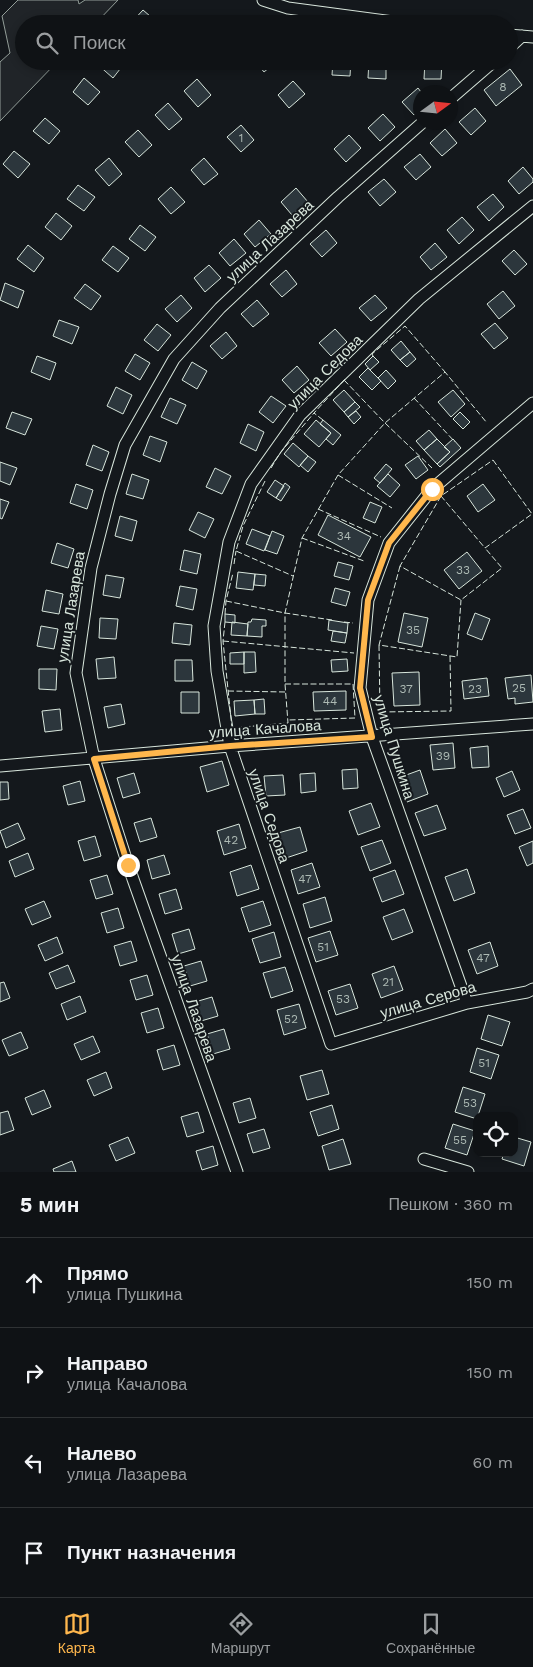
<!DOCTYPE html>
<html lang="ru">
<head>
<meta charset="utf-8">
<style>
  body { margin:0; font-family:"Work Sans",sans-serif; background:#1d2022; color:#f1f3f6 }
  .controls { position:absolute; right:15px; bottom:15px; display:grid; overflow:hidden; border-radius:10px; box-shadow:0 2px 8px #0003 }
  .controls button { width:45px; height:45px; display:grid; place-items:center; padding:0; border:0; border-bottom:1px solid #2f3234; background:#0f1215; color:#f1f3f6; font:25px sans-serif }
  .compass { position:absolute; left:413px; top:85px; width:45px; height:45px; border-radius:50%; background:#0f1215; box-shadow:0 2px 8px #0003; rotate:75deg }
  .stop { position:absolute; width:15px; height:15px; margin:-11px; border:4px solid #ffb74d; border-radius:50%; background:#fff }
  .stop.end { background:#ffb74d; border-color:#fff; box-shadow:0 1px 5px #0008 }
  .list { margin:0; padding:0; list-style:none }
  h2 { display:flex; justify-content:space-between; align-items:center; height:65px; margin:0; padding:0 20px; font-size:21px }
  h2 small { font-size:16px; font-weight:400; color:#9b9ea0 }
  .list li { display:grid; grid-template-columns:32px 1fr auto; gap:15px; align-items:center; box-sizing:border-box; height:90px; padding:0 20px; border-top:1px solid #2f3234 }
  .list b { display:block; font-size:19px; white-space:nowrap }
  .list p { margin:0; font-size:16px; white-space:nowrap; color:#9b9ea0 }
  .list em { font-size:16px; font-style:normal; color:#9b9ea0 }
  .icon { flex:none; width:28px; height:28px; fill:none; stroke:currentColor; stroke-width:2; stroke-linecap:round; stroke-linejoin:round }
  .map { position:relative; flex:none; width:533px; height:1172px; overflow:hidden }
  .search { position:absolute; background:#0f1215; box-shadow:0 2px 8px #0003; left:15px; right:15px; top:15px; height:55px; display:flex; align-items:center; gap:12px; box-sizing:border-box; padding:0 18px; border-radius:28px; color:#9b9ea0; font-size:19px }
  .sheet { height:425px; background:#0f1215 }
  nav { display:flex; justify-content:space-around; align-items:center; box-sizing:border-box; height:70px; border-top:1px solid #2f3234; background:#0f1215; font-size:14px; color:#9b9ea0 }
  nav a { display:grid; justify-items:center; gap:2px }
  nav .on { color:#ffb74d }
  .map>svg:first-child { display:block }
  .green { fill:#202428; stroke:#939e99 }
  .building { fill:#2c363c; stroke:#d8e6dc }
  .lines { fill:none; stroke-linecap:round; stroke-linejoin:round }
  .street-casing { stroke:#d8e6dc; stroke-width:13 }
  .street { stroke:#14181c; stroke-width:11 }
  .fence { stroke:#d8e6dc; stroke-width:1; stroke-dasharray:6 2.5; stroke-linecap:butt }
  .route { stroke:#ffb74d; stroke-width:6 }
  .labels { text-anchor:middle; stroke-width:4; stroke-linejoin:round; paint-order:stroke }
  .number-label { font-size:12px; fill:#adbab4 }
  .street-label { font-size:15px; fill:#d8e6dc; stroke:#14181c }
</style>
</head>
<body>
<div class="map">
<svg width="533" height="1172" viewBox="0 0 533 1172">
  <rect width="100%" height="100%" fill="#14181c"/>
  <path class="green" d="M18,0h60l1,4 6,-4h33l-23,24h-71v37h34l-58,60v-59l10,-9 -8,-37z"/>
  <path class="building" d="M143,10l15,13v1l-27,-1z
    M100,61h20l4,3 -11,14 -16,-14z
    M255,61h22l-13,11z
    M333,61h18l-1,15 -18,-1z
    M369,61h17v18l-18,-1z
    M425,61h17l-1,18h-17z
    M510,69l12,16 -26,21 -12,-16z
    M84,78l16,14 -12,13 -15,-13z
    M197,79l14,16 -13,12 -14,-16z
    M293,81l12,13 -16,14 -11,-13z
    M418,88l3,4 -1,18 -6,5 -12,-13z
    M168,103l14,16 -13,11 -14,-15z
    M475,108l11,13 -15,14 -12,-13z
    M383,114l12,13 -15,14 -12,-13z
    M45,118l15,13 -11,13 -16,-13z
    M241,125l13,15 -13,12 -14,-15z
    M445,129l12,14 -15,13 -12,-13z
    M138,130l14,15 -13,12 -14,-15z
    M349,135l12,13 -15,14 -12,-13z
    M14,151l16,13 -12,14 -15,-14z
    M420,154l11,13 -15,13 -12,-13z
    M109,158l13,16 -13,12 -14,-16z
    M204,158l14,16 -14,11 -13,-15z
    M523,167l10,12v3l-14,12 -11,-13z
    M384,179l12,13 -16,14 -12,-14z
    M78,185l17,12 -11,14 -17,-12z
    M171,187l14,15 -14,12 -13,-15z
    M296,188l12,14 -16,13 -11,-13z
    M493,194l11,13 -15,14 -12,-14z
    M56,213l16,13 -11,14 -16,-13z
    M462,217l12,13 -15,14 -12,-14z
    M259,220l12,14 -16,13 -11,-13z
    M140,225l16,12 -11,14 -16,-12z
    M326,230l11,13 -15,14 -12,-13z
    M234,239l12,14 -16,13 -11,-13z
    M435,243l12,14 -16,13 -11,-13z
    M28,245l16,13 -10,14 -17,-13z
    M113,246l16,12 -11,14 -16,-12z
    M514,250l13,14 -12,11 -13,-14z
    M209,265l12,13 -16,14 -11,-14z
    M286,270l11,14 -15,13 -12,-13z
    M5,283l19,8 -6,17 -18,-8z
    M85,284l16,12 -10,14 -17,-12z
    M503,291l12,15 -16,13 -12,-15z
    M181,295l11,13 -15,14 -12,-13z
    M375,295l12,13 -16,13 -12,-13z
    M257,300l12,14 -16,13 -12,-13z
    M59,320l20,7 -7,17 -19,-8z
    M495,323l13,15 -14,11 -13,-15z
    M157,324l14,11 -13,16 -14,-11z
    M335,329l12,13 -16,14 -12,-13z
    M226,332l11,14 -15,13 -12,-13z
    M401,341l9,11 -10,8 -9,-10z
    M410,352l6,7 -9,8 -7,-7z
    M135,354l15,9 -10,17 -15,-9z
    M37,356l19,7 -6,17 -19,-8z
    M373,356l6,6 -9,8 -5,-6z
    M192,362l15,9 -10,18 -15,-9z
    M297,366l12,14 -15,13 -12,-13z
    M368,368l13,13 -9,9 -13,-13z
    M386,370l10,11 -8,8 -10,-11z
    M116,387l16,8 -9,19 -16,-8z
    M344,390l11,12 -11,10 -11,-12z
    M453,390l12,14 -14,13 -13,-15z
    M271,396l15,10 -13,17 -14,-11z
    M170,398l16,7 -9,19 -16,-7z
    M355,402l5,5 -12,10 -4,-5z
    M356,411l5,6 -7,7 -6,-7z
    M12,412l20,7 -7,16 -19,-7z
    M460,412l10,10 -7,7 -10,-10z
    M316,420l15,13 -12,14 -15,-13z
    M323,420l18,15 -8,10 -7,-6 5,-6 -11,-9z
    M248,424l16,8 -8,19 -16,-8z
    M429,430l8,9 -13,11 -8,-9z
    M150,436l17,6 -7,20 -17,-7z
    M437,439l13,13 -13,12 -13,-14z
    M453,439l8,9 -21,19 -3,-3 13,-12 -6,-5z
    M293,443l15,13 -9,11 -15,-13z
    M93,445l16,7 -7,19 -16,-6z
    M308,456l8,6 -8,10 -8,-7z
    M418,456l10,14 -12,9 -11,-14z
    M0,462l17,6 -7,17 -10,-4z
    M386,464l6,5 -12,14 -6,-5z
    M215,468l16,8 -9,18 -16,-7z
    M132,474l17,6 -6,19 -17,-5z
    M388,474l12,11 -10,12 -13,-11z
    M275,480l9,6 -8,12 -9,-6z
    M285,483l5,4 -9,14 -5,-3z
    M76,484l17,6 -6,19 -17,-6z
    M483,484l12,16 -17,12 -11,-16z
    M0,499l9,3 -7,17 -2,-1z
    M370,502l12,5 -7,16 -12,-5z
    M198,512l16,7 -9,19 -16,-8z
    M328,515l43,22 -11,20 -42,-22z
    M120,516l17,5 -5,20 -17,-5z
    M252,529l18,7 -6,15 -18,-7z
    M272,531l12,5 -7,18 -12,-4z
    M57,543l17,6 -6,19 -17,-5z
    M184,550l17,4 -4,20 -17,-4z
    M467,552l15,19 -23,18 -15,-19z
    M338,562l15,4 -4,14 -15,-4z
    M238,572l17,2 -2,16 -17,-2z
    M255,574l11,1 -1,11 -11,-1z
    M106,575l18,3 -4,20 -17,-3z
    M180,586l17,3 -4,21 -17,-4z
    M335,588l15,4 -4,14 -15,-4z
    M46,590l17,4 -4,20 -17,-3z
    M404,613l24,5 -6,29 -24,-5z
    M475,613l15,6 -8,21 -15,-6z
    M225,614l10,1v8l-10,-1z
    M100,618l18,1 -2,20 -17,-1z
    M252,619l14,1v6h-4v11l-15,-1 1,-14h3z
    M329,620l19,3 -1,10 -19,-3z
    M232,622l16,2 -1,12 -16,-1z
    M174,623l18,2 -2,20 -18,-2z
    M41,626l17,3 -4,20 -17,-3z
    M333,631l14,2 -2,10 -14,-2z
    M244,652v12h-14v-11z
    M244,652h11l1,20 -12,1z
    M114,657l2,21 -18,1 -2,-20z
    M347,659l1,12 -16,1 -1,-12z
    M175,660h17l1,21h-18z
    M39,669h18l-1,21 -17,-1z
    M419,672l1,33 -26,1 -2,-33z
    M531,675l2,27 -18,2v-6l-7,1 -3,-21z
    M487,678l2,18 -25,3 -2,-18z
    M346,691v19l-32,1 -1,-19z
    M181,692h18v21h-18z
    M264,699l1,15h-10l-1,-14z
    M254,700l1,14 -20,2 -1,-15z
    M121,704l4,20 -17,4 -4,-21z
    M60,709l2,21 -17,2 -3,-21z
    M453,743l2,25 -22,2 -3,-25z
    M488,746l1,21 -17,1 -2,-20z
    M222,761l7,24 -22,7 -7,-25z
    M357,769l1,19 -15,1 -1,-19z
    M420,770l8,24 -21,8 -9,-24z
    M512,771l8,19 -16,7 -8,-19z
    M134,773l6,20 -17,5 -6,-20z
    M315,773l1,18 -15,2 -1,-19z
    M283,775l2,20 -19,1 -2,-20z
    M80,781l5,20 -17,4 -5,-19z
    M0,782h8l1,17 -9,1z
    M371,803l9,24 -22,8 -9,-24z
    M437,805l9,24 -22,7 -9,-23z
    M523,809l8,19 -16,6 -8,-19z
    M151,818l6,19 -17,5 -6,-19z
    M18,823l7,16 -19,9 -6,-17z
    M239,824l7,24 -22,7 -7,-24z
    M300,827l7,24 -21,7 -8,-25z
    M95,836l6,20 -17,5 -6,-20z
    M382,840l9,23 -21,8 -9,-24z
    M533,841v22l-6,3 -8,-19z
    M28,853l6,16 -19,8 -6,-16z
    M164,855l6,19 -18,5 -5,-19z
    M312,863l8,24 -22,7 -7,-24z
    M251,865l8,24 -22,7 -7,-24z
    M467,869l8,24 -21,8 -9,-24z
    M395,870l9,24 -22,8 -9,-24z
    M107,875l6,19 -17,5 -6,-19z
    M176,889l6,20 -17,5 -6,-20z
    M325,897l7,24 -22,7 -7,-24z
    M44,901l7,16 -19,8 -7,-16z
    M263,901l8,24 -22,7 -8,-24z
    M118,908l6,20 -17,5 -6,-20z
    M404,909l9,23 -21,8 -9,-23z
    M189,929l6,20 -17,5 -6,-20z
    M330,931l8,24 -22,7 -8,-24z
    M274,932l7,25 -21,6 -8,-24z
    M57,937l6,16 -18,8 -7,-16z
    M131,941l6,20 -17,5 -6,-20z
    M490,942l8,24 -21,8 -9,-24z
    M201,961l6,20 -17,5 -6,-20z
    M68,965l7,17 -19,7 -7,-16z
    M394,966l9,24 -22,8 -9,-24z
    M285,967l8,24 -22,7 -8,-25z
    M147,975l6,20 -17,5 -6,-20z
    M4,982l6,16 -10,4v-19z
    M350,984l8,24 -22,7 -8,-24z
    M80,996l6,16 -19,8 -6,-16z
    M212,997l6,19 -17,5 -6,-19z
    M299,1004l7,24 -22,7 -7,-25z
    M158,1008l6,20 -17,5 -6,-20z
    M488,1015l22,7 -8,24 -21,-7z
    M224,1029l6,20 -17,5 -6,-20z
    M21,1032l7,16 -19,8 -7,-16z
    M93,1036l7,16 -19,8 -7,-16z
    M174,1045l6,20 -17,5 -6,-20z
    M477,1048l22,7 -8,24 -21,-7z
    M322,1070l7,24 -22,6 -7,-24z
    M106,1072l6,16 -18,8 -7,-16z
    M463,1087l22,7 -8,25 -22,-7z
    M44,1090l7,17 -19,8 -7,-17z
    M250,1098l6,20 -17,5 -6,-20z
    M332,1105l7,24 -21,7 -8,-24z
    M8,1111l6,19 -14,5v-22z
    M198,1112l6,20 -17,5 -6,-20z
    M453,1124l22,7 -8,24 -22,-7z
    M264,1129l6,19 -17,5 -6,-19z
    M128,1137l7,16 -19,8 -7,-16z
    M514,1137l17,5 -7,24 -22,-7 2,-6h10z
    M343,1139l8,25 -22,6 -7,-24z
    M213,1146l5,19 -16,5 -6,-19z
    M72,1161l4,11h-22l-1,-3z"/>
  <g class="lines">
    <defs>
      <path id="street" d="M263,0l25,8 120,16
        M509,35l24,2
        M509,48l13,-12
        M450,99l44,-38
        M533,206l-114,93 -119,116 -49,69 -22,58 -15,84 3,45 13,75 101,298 136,-41 60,-11 6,-3
        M0,766l230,-20 303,-22
        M467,1003l-95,-266 -12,-49 8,-88 21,-57 43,-54 101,-86
        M424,1159l44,13
        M237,1172l-109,-307 -34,-106 -18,-86 15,-105 19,-74 15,-49 49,-86 46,-51 118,-111 85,-75"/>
    </defs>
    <use href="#street" class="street-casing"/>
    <use href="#street" class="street"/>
    <path class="fence" d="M373,356l-1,-2 33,-28 40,46
      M344,380l41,43 47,45
      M414,398l41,44
      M323,420l-9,-7 31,-34
      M493,460l39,54 -47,34 -44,-52z
      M271,468l9,-15 34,-40
      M338,475l54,33
      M265,481l-22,45 -7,25 57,25
      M441,496l-41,70 61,34 41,-32 -17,-20
      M318,509l63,28
      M302,538l62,23
      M234,564l2,-13
      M400,566l-21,79 78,12 4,-57
      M226,601l59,12 47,7
      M225,614l1,-13 7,-28
      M225,622l-2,19 9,87 56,-5 -3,-39v-71l17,-75 36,-63 47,-52 60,-51 42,51
      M344,622l9,1
      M223,641l131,12
      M379,645l1,67 71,-1 -1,-56
      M285,684h68l2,34 -67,2
      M228,691l58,1"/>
  </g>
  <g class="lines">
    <path class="route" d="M128,865l-34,-106 136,-13 142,-9 -12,-49 8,-88 21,-57 43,-54"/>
  </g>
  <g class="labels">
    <g class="number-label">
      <text x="503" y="91">8</text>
      <text x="241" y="142">1</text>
      <text x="344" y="540">34</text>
      <text x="463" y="574">33</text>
      <text x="413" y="634">35</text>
      <text x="519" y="692">25</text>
      <text x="406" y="693">37</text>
      <text x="475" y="693">23</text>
      <text x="330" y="705">44</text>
      <text x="443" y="760">39</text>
      <text x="231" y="844">42</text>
      <text x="305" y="883">47</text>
      <text x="323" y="951">51</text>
      <text x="483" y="962">47</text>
      <text x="388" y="986">21</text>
      <text x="343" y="1003">53</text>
      <text x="291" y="1023">52</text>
      <text x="484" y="1067">51</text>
      <text x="470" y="1107">53</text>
      <text x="460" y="1144">55</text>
    </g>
    <g class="street-label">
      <text transform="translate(270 241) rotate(-43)" y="5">улица Лазарева</text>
      <text transform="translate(325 372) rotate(-45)" y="5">улица Седова</text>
      <text transform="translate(71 607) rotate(-81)" y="5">улица Лазарева</text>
      <text transform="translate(265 729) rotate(-4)" y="5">улица Качалова</text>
      <text transform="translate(394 747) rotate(73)" y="5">улица Пушкина</text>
      <text transform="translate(269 816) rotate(71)" y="5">улица Седова</text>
      <text transform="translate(428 1000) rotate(-16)" y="5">улица Серова</text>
      <text transform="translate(194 1008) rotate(71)" y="5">улица Лазарева</text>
    </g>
  </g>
</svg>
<div class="controls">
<button><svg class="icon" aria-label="locate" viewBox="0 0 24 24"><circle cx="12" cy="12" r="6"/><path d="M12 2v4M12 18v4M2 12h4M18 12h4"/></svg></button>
</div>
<svg class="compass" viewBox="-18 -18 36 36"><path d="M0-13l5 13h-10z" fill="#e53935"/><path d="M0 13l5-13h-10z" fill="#9b9ea0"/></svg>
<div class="stop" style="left:432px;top:489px"></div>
<div class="stop end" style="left:128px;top:865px"></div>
<div class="search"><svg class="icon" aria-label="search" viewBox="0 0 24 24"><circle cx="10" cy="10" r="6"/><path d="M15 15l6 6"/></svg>Поиск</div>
</div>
<section class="sheet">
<h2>5 мин<small>Пешком · 360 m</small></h2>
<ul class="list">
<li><svg class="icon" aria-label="ahead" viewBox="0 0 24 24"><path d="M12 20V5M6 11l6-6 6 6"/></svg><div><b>Прямо</b><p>улица Пушкина</p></div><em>150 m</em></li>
<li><svg class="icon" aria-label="right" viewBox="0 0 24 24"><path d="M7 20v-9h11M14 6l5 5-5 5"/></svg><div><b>Направо</b><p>улица Качалова</p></div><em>150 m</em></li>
<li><svg class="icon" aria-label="left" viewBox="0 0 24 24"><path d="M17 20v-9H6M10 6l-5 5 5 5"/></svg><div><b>Налево</b><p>улица Лазарева</p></div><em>60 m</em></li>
<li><svg class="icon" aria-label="arrive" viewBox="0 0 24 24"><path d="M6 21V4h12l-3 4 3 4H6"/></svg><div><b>Пункт назначения</b></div></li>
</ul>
</section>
<nav>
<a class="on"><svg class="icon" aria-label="map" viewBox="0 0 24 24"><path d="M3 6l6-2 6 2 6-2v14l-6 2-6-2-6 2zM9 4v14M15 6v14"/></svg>Карта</a>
<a><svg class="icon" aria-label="directions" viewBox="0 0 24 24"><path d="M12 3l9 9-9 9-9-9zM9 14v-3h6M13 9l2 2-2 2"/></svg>Маршрут</a>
<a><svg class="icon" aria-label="saved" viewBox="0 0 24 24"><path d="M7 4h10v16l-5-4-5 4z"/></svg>Сохранённые</a>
</nav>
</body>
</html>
